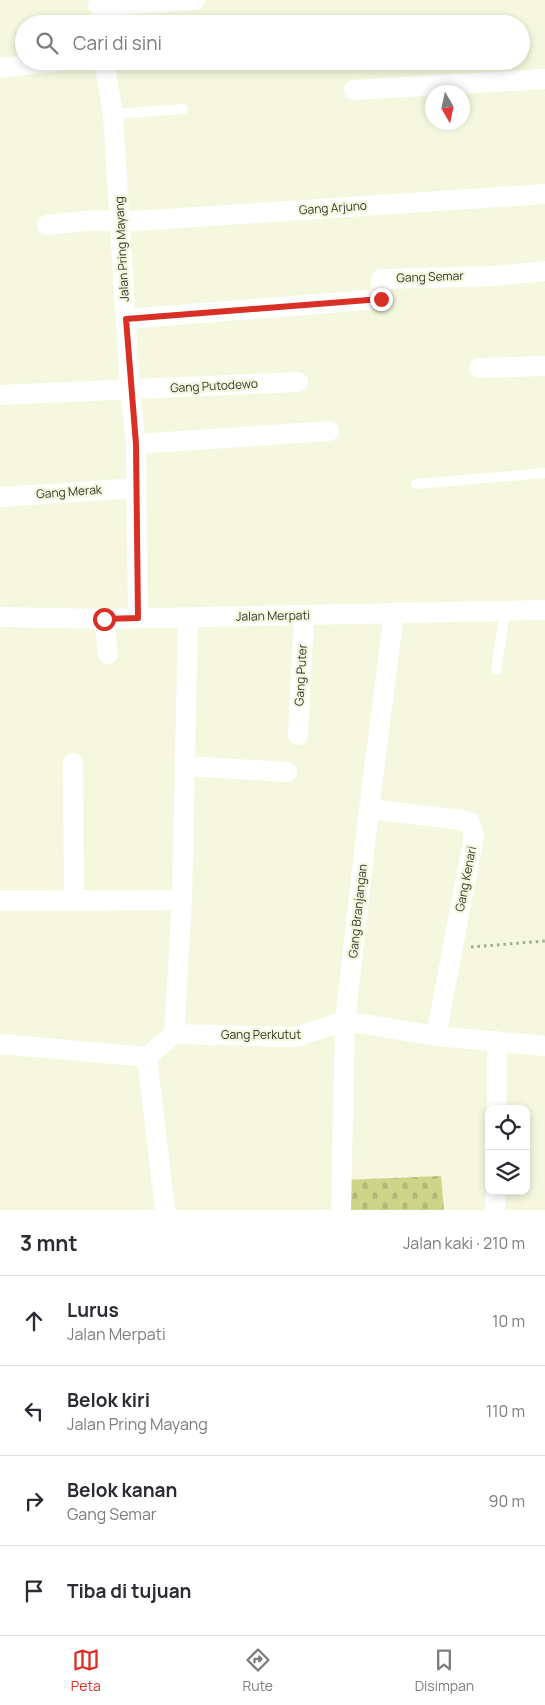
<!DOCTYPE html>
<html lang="id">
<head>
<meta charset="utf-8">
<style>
  body { margin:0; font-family:Manrope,sans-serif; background:#f7f7f7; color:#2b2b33 }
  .controls { position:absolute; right:15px; bottom:15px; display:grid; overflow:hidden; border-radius:10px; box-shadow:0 2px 8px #0003 }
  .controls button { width:45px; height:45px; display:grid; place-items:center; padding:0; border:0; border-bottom:1px solid #e1e1e2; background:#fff; color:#2b2b33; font:25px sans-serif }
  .compass { position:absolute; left:425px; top:85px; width:45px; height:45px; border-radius:50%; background:#fff; box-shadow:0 2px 8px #0003; rotate:171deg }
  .stop { position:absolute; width:15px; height:15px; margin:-11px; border:4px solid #d93025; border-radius:50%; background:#fff }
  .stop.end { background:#d93025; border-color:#fff; box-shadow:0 1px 5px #0008 }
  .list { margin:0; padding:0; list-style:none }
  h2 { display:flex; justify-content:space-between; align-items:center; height:65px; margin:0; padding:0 20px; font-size:21px }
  h2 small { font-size:16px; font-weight:400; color:#7c7c81 }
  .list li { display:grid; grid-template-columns:32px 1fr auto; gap:15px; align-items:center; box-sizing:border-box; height:90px; padding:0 20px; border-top:1px solid #e1e1e2 }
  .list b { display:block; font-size:19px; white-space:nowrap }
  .list p { margin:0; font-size:16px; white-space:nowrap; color:#7c7c81 }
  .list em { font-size:16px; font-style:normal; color:#7c7c81 }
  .icon { flex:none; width:28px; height:28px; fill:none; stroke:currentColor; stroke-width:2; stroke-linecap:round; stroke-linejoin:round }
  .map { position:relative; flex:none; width:545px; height:1210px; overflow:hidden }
  .search { position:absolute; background:#fff; box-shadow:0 2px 8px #0003; left:15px; right:15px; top:15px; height:55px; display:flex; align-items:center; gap:12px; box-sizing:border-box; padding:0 18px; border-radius:28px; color:#7c7c81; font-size:19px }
  .sheet { height:425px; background:#fff }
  nav { display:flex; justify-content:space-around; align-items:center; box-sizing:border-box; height:70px; border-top:1px solid #e1e1e2; background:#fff; font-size:14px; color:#7c7c81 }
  nav a { display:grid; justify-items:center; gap:2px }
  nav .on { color:#d93025 }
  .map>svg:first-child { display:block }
  .cemetery { fill:url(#cemetery-stones) }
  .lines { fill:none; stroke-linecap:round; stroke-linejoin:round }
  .path { stroke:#a4a794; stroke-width:3; stroke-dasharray:2.5 4; stroke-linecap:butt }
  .lane { stroke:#fff; stroke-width:10 }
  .street { stroke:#fff; stroke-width:20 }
  .route { stroke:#d93025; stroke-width:6 }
  .labels { text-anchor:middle; stroke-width:4.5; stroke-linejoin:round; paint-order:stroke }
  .street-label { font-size:12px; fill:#35372d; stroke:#f5f8de }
</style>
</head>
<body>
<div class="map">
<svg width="545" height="1210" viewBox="0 0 545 1210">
  <defs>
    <pattern id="cemetery-stones" width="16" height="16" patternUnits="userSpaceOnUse" patternTransform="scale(1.25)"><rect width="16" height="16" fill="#cdd589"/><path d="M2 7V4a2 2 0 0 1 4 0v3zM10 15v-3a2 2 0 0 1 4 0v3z" fill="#b1b777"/></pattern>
  </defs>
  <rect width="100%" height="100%" fill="#f5f8de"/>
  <path class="cemetery" d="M441,1176l3,34h-101v-30z"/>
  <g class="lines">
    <path class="path" d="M471,947l74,-6"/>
    <path class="lane" d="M113,114l70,-5
      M416,484l129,-11
      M496,670l9,-59"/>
    <path class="street" d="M98,6l97,-6
      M104,61l9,53 17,276 6,54 2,174
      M0,68l59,-7
      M354,90l191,-11
      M47,225l49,-5 24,2 425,-28
      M126,319l255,-20v-20l113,-3 51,-5
      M479,368l66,-2
      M0,395l298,-13
      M136,444l193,-13
      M0,497l137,-9
      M0,617l104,2 441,-9
      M104,619l4,35
      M298,735l6,-119
      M73,763l1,138
      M185,766l102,6
      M369,809l93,11 8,2 4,14 -38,200
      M0,901l182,-1
      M174,1034l121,3 50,-16 91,15 109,10
      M0,1044l147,13 27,-23 8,-134 6,-282
      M147,1057l18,153
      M497,1109v-68
      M341,1210l4,-189 24,-212 25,-196
      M495,1210l1,-19"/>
  </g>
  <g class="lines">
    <path class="route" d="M104,619l34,-1 -2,-174 -10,-125 255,-20"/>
  </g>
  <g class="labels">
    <g class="street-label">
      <text transform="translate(333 208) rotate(-4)" y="4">Gang Arjuno</text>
      <text transform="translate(122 249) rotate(-93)" y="4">Jalan Pring Mayang</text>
      <text transform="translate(430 277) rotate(-2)" y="4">Gang Semar</text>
      <text transform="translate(214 386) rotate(-3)" y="4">Gang Putodewo</text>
      <text transform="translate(69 492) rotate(-4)" y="4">Gang Merak</text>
      <text transform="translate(273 616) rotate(-1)" y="4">Jalan Merpati</text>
      <text transform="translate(301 675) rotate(-87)" y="4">Gang Puter</text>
      <text transform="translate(466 879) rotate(-79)" y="4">Gang Kenari</text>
      <text transform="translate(358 911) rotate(-84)" y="4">Gang Branjangan</text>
      <text x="261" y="1039">Gang Perkutut</text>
    </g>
  </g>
</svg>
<div class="controls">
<button><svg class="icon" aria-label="locate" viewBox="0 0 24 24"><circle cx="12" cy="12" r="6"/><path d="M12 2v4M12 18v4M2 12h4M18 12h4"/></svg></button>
<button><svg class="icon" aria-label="layers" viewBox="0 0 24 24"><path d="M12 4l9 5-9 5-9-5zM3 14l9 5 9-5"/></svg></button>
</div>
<svg class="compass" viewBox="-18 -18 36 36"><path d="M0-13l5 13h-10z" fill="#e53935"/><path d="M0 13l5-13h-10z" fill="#7c7c81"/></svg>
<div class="stop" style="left:104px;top:619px"></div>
<div class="stop end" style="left:381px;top:299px"></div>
<div class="search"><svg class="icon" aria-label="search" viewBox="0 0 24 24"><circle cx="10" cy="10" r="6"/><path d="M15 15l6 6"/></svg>Cari di sini</div>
</div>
<section class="sheet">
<h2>3 mnt<small>Jalan kaki · 210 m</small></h2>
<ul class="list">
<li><svg class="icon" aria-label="ahead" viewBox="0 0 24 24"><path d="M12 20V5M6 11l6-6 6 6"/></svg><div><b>Lurus</b><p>Jalan Merpati</p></div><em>10 m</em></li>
<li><svg class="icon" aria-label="left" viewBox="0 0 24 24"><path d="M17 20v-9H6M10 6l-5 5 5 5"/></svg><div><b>Belok kiri</b><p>Jalan Pring Mayang</p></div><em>110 m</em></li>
<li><svg class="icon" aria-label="right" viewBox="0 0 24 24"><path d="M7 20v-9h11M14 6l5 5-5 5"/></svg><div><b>Belok kanan</b><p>Gang Semar</p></div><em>90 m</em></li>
<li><svg class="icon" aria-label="arrive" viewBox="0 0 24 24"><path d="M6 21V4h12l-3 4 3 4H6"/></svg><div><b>Tiba di tujuan</b></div></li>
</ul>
</section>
<nav>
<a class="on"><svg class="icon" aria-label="map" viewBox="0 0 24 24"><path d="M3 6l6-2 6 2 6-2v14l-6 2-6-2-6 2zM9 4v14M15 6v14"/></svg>Peta</a>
<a><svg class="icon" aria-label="directions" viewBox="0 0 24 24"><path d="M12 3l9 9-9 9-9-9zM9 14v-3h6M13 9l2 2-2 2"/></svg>Rute</a>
<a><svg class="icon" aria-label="saved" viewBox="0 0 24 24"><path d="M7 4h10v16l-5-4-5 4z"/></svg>Disimpan</a>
</nav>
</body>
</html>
